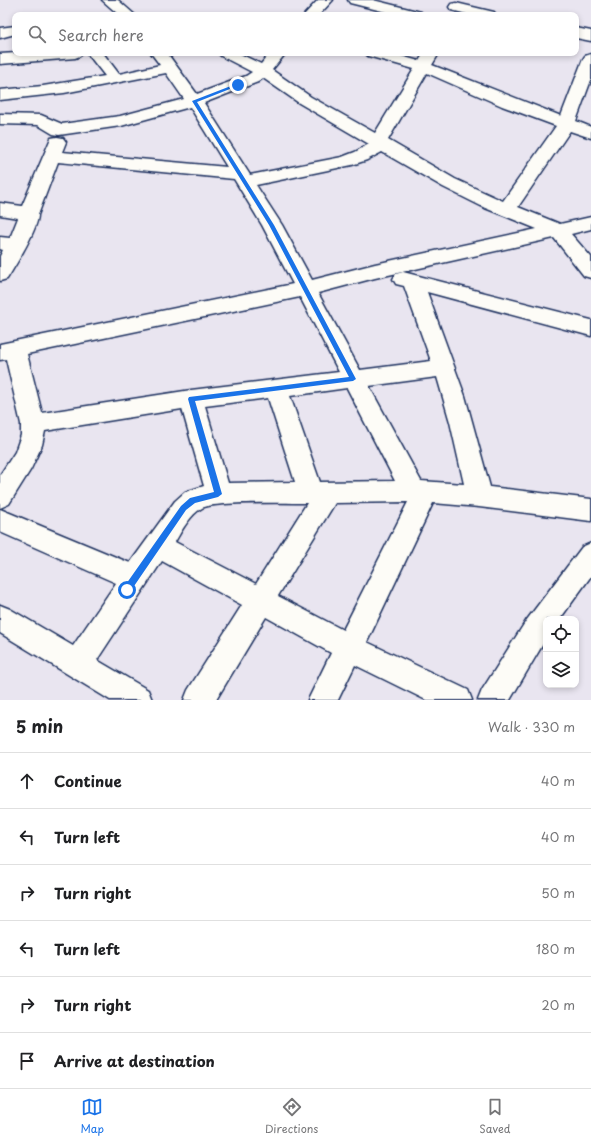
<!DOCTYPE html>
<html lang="en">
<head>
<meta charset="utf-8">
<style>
  body { margin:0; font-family:"Playpen Sans",sans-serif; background:#f2f2f2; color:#202124 }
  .controls { position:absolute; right:12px; bottom:12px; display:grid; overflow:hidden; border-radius:8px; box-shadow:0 2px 6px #0003 }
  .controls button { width:36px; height:36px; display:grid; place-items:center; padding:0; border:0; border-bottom:1px solid #e0e0e0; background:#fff; color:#202124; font:20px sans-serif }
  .stop { position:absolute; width:12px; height:12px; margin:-9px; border:3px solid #1a73e8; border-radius:50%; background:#fff }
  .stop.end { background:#1a73e8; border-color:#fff; box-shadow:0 1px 4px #0008 }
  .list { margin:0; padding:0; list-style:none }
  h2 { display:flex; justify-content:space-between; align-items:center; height:52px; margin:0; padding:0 16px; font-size:17px }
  h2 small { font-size:13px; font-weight:400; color:#757577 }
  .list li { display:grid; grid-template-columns:26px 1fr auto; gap:12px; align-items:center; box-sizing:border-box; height:56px; padding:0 16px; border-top:1px solid #e0e0e0 }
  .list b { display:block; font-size:15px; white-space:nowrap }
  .list em { font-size:13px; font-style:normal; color:#757577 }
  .icon { flex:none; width:22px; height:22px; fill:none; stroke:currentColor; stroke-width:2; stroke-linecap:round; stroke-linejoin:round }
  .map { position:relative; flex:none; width:591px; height:700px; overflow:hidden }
  .search { position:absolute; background:#fff; box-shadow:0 2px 6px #0003; left:12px; right:12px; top:12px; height:44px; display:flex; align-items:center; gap:10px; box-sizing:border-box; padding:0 14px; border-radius:8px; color:#757577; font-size:15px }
  .sheet { height:388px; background:#fff }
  nav { display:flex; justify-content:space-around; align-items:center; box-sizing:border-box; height:56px; border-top:1px solid #e0e0e0; background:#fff; font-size:11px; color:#757577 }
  nav a { display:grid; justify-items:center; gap:2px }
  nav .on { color:#1a73e8 }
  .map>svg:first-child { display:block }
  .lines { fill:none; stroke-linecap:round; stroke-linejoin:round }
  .minor-casing { stroke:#1b2f5e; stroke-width:3 }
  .minor { fill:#fdfcf7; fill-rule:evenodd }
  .route { fill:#1a73e8 }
</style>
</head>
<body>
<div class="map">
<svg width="591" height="700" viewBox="0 0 591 700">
  <rect width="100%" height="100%" fill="#e9e5f0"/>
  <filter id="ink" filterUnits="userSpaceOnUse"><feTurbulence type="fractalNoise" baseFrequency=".025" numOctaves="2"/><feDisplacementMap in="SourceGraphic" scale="8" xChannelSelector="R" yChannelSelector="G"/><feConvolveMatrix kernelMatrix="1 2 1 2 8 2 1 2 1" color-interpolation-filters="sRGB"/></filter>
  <g filter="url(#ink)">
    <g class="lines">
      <defs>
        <path id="minor" d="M102,0h16l17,15h-16z
          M318,0h15l-14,15h-15z
          M348,0h25l48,12 2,3h-25l-48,-12z
          M456,3l38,9 2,3h-25l-20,-5 -2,-3 2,-3z
          M15,26v8l-15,4v-10z
          M576,28l15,3v10l-15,-3z
          M17,53h66l-3,3 -5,2 -75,6v-10z
          M87,53h16l16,21 41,-9 -9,-12h16l30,41 49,-18 6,-4 -31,-16 -3,-3h20l23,11 9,-11h16l-14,17 39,27 64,36 39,-64 -46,-13 -3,-3h25l29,8 5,-8h12l2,2 -6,10 129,51 22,-57 2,-3 6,-2v26l-15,41 15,6v11l-21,-7 -52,76 42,17 31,-7v12l-20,5 20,23v21l-7,-2 -30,-38 -179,40 -57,15 42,77 71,-9 -27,-75 -8,-2 -3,-5 3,-5 7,-2 188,48v16l-164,-44 38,104 25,91 101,12v22l-112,-14 -46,-4 -66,139 101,48 4,10h-46l-71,-35 -17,35h-30l23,-47 -65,-36 -50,83h-32l4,-10 54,-85 -80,-44 -65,99 51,30 4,10h-42l-110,-67v-28l10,4 63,37 43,-63 -116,-51v-23l130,54 45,-62 10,-9 19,-6 -22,-77 -137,22 -3,14 -11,24 -22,35 -9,4v-33l15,-23 6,-17v-11l-15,-65 -6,1v-16l293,-60 -31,-59 -28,-46 -176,-17 -20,53c0,14 -23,51 -31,64l-7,2v-25l3,-6 -3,-1v-12l10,1 8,-20 -18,-3v-12l22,3 29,-68 6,-1 6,1 3,4 -4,10 165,15 -37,-60 -69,19 -62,9 -6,-1 -15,-9 -38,-1v-10l41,1 21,9 58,-8 64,-17 -18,-26 -102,20 -64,7v-10l43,-4 62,-10zM427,73l75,33 54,20 -53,75 -48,-22 -67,-39zM263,78l36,25 70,41 -14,8 -13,5 -92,18 -46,-72 54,-21zM382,152l61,35 42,21 52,21 -162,35 -63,16 -30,-55 -26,-40 96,-20 15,-5zM300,297l39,75 -148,18 -149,23 -15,-59zM437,377l13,45 14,62 -43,-3 -52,-95zM347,388l48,93 -75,1 -30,-86zM268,398l27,84 -67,1 -23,-77zM408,502l-65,128 -65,-34 57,-93zM307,503l-51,81 -81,-42c7,-12 15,-27 27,-34 13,-7 86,-5 105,-5z
          M591,543v33l-31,43h-14v20l-36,61h-32l4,-10 44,-69 56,-74z"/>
      </defs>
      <use href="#minor" class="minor-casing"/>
      <use href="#minor" class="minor"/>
    </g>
  </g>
  <path class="route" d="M236,84l4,1 -43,17 77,123 82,154 -3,2 -158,20 27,93 -4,3 -23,6 -9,7 -56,82 -3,2 -3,-2v-5l57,-81 9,-8 24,-6 -26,-93 1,-2 160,-20 -80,-152 -77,-124z"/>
</svg>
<div class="controls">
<button><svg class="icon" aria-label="locate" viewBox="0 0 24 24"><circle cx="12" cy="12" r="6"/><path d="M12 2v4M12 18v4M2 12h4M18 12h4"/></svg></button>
<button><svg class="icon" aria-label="layers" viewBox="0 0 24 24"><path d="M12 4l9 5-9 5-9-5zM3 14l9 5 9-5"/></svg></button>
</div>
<div class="stop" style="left:127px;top:590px"></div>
<div class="stop end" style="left:238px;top:85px"></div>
<div class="search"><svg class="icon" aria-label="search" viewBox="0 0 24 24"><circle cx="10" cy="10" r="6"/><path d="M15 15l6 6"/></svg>Search here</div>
</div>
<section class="sheet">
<h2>5 min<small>Walk · 330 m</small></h2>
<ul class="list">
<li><svg class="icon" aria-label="ahead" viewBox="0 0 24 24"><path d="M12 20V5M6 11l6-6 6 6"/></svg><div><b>Continue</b></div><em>40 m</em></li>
<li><svg class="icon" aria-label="left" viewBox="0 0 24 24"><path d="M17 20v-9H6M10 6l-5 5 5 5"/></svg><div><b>Turn left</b></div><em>40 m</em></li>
<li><svg class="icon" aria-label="right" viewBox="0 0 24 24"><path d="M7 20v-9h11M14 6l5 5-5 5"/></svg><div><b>Turn right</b></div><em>50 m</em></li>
<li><svg class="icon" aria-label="left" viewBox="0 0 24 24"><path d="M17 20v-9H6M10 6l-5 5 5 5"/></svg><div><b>Turn left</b></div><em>180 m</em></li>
<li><svg class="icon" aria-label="right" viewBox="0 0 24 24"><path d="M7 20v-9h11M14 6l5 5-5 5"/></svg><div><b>Turn right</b></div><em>20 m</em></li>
<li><svg class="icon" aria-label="arrive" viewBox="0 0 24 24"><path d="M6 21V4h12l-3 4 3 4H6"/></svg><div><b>Arrive at destination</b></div></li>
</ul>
</section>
<nav>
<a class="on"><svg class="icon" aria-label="map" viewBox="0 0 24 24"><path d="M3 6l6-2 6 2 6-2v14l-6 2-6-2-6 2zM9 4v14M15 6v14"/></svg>Map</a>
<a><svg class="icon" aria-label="directions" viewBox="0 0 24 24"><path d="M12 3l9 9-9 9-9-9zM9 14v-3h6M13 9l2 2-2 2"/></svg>Directions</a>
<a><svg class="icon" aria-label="saved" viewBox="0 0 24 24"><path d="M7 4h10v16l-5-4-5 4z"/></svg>Saved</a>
</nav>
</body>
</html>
